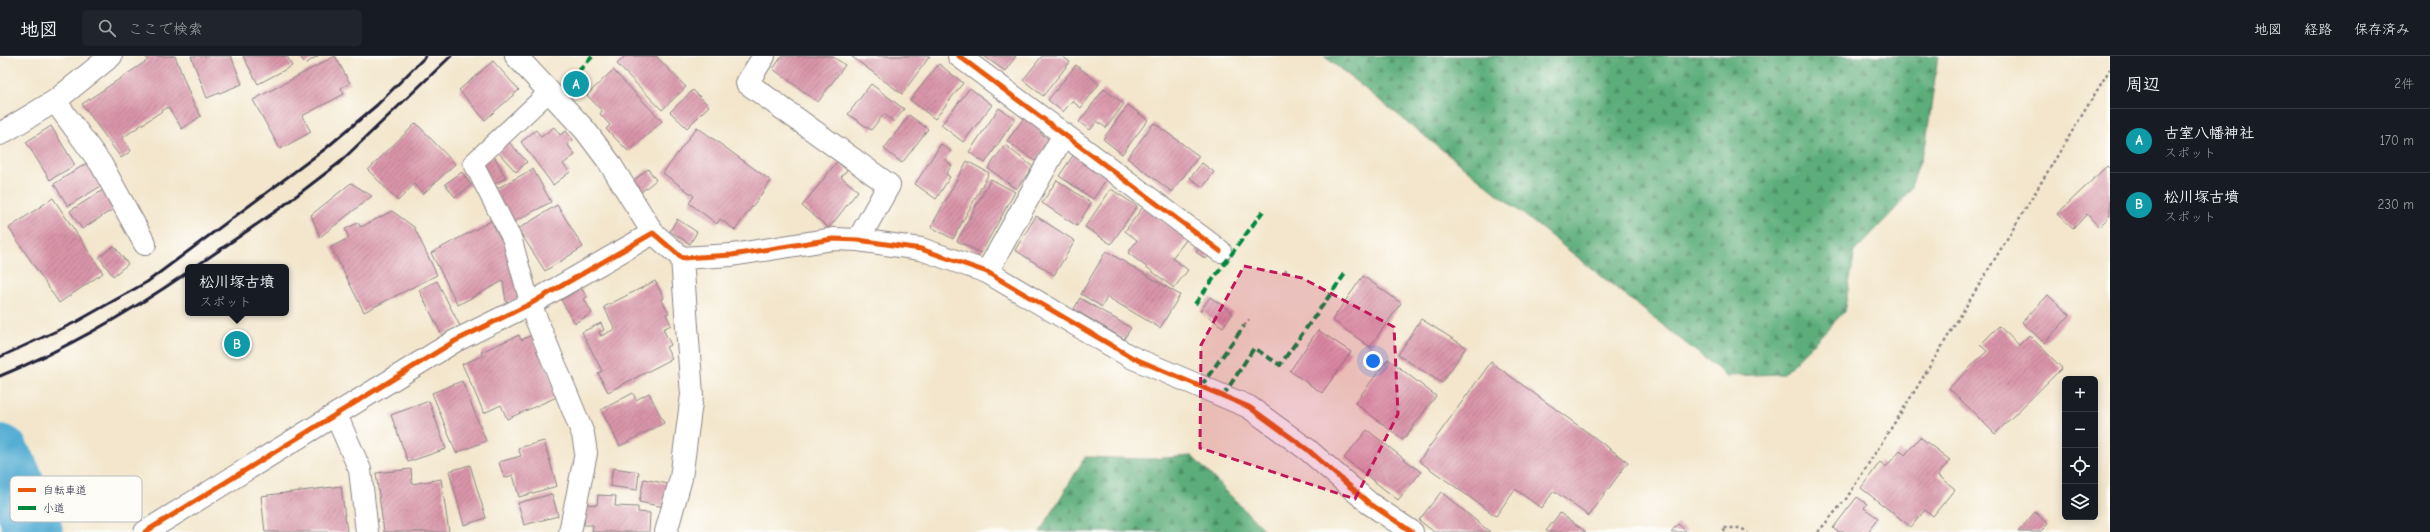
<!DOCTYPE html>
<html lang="ja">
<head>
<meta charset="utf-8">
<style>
  body { margin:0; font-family:"Comic Neue","Klee One",sans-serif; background:#20242c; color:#f1f3f6 }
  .controls { position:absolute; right:12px; bottom:12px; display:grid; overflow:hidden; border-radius:6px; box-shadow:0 2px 10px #0003 }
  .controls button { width:36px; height:36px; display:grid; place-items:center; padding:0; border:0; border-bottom:1px solid #363941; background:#171b24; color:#f1f3f6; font:20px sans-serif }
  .you { position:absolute; left:1373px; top:305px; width:14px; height:14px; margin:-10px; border:3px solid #fff; border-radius:50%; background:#1a73e8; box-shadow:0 0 0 6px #1a73e833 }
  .badge { display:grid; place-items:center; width:26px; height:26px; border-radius:50%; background:#1f6fb2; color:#fff; font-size:13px; font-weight:700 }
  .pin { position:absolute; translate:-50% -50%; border:2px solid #fff; box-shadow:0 1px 4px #0006 }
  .popup { position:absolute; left:185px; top:208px; width:104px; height:52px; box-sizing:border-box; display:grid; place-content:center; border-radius:6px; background:#171b24; filter:drop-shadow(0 1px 3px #0005); font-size:13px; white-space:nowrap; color:#9ea1a6 }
  .popup b { font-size:15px; color:#f1f3f6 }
  .popup::after { content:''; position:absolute; left:50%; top:100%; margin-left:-8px; border:8px solid transparent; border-top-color:#171b24 }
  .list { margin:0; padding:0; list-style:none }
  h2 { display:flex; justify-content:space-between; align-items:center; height:52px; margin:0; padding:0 16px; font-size:17px }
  h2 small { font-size:13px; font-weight:400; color:#9ea1a6 }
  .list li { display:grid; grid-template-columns:26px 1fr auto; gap:12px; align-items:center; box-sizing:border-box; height:64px; padding:0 16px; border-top:1px solid #363941 }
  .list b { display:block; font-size:15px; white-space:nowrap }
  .list p { margin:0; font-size:13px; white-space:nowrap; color:#9ea1a6 }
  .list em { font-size:13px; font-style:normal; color:#9ea1a6 }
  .icon { flex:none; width:22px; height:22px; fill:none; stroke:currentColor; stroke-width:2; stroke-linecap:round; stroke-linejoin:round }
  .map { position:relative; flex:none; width:2110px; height:476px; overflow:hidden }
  header { display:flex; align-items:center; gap:24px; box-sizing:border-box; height:56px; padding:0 20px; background:#171b24; border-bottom:1px solid #363941 }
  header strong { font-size:19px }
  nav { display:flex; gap:22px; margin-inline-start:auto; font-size:14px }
  .search { width:280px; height:36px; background:#20242c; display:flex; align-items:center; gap:10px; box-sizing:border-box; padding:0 14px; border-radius:6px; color:#9ea1a6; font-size:15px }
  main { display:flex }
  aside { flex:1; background:#171b24 }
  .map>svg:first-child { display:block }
  .forest { fill:url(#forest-firs); stroke:#3f685a }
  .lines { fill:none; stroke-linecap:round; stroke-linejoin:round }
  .river { stroke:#57aed4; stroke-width:58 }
  .building { fill:url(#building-hatch) }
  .lane-casing { stroke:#8a8484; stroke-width:21 }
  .street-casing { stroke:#8a8484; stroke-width:24 }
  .path { stroke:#8a8484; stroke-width:2.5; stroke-dasharray:3 3; stroke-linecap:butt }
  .lane { stroke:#fff; stroke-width:19 }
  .street { stroke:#fff; stroke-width:22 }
  .rail { stroke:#22223b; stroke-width:3 }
  .quiet { stroke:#00873e; stroke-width:4; stroke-dasharray:8 4; stroke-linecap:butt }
  .cycleway-casing { stroke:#fdfcf7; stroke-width:8 }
  .cycleway { stroke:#e8590c; stroke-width:5 }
  .marked { fill:#c2185b; fill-opacity:0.2; stroke:#c2185b; stroke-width:3; stroke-dasharray:8 5; stroke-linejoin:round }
  .key { fill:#fdfcf7; stroke:#bbbbbf; stroke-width:1 }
  .key-label { font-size:11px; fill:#22223b }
</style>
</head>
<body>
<header>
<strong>地図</strong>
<div class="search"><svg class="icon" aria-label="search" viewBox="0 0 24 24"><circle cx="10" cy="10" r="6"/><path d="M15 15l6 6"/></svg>ここで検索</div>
<nav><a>地図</a><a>経路</a><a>保存済み</a></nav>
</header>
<main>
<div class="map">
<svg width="2110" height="476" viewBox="0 0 2110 476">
  <defs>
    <pattern id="forest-firs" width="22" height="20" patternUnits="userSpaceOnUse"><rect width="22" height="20" fill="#5cad7a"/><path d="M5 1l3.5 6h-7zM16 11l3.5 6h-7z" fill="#4c8c65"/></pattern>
    <pattern id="building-hatch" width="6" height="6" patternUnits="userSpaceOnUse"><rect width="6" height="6" fill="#d994a9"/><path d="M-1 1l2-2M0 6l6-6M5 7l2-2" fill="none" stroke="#b0788b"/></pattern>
  </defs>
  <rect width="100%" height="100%" fill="#fdfcf7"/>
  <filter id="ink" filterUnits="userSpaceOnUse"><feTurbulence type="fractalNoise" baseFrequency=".025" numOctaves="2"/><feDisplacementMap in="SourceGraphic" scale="8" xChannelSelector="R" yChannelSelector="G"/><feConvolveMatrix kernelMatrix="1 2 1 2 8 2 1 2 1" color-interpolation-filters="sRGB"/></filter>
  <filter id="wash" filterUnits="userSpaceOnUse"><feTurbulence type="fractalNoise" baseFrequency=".012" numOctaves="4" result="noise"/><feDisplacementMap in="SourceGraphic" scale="16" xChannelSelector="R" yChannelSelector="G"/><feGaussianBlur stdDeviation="0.9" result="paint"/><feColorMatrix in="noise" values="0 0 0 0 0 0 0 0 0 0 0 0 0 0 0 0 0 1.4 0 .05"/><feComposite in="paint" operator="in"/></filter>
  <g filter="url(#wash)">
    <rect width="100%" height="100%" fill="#f3e6cc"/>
    <path class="forest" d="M1324,0h614l-12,87 -15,44 -11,17 -45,47 -11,61 -61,62 -56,2z
      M1192,400l74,76h-226l45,-75 62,2z"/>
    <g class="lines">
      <path class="river" d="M0,397l11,20 23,59"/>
    </g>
    <g id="blocks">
      <path class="building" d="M145,0h30l18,47 8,13 -19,13 -14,-22 -46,31 9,13 -10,7 -39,-54 66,-44z
        M191,0h40l11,28 -35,14z
        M243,0h44l5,10 -34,18z
        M300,0h18l-13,8z
        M335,0l15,27 -9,5 3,6 -42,22 9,16 -31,17 -27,-49z
        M625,0h31l30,31 -24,23 -45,-46z
        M782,0h50l13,9 -27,37 -45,-33z
        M851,0h79l-28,38z
        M984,0h32l-11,15z
        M1042,0h20l8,6 -27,34 -20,-16z
        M493,5l26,29 -34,30 -26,-30z
        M939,8l24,19 -28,36 -25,-19z
        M1076,9l23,19 -18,24 -9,-7 -9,11 -15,-12z
        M613,14l49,51 -33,31 -23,-23 4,-4 -10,-11 2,-3 -15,-16z
        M871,28l33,25 -10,13 -10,-8 -13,16 -23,-16z
        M970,32l22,17 -29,37 -22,-17z
        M1104,33l20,15 -18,24 -9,-7 -7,9 -11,-8z
        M693,34l16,16 -22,22 -17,-16z
        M1128,49l20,15 -26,34 -19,-15z
        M999,52l16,11 -30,44 -16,-11z
        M909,59l19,14 -26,34 -18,-14z
        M1026,59l18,14 -4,4 11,8 -16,20 -28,-20z
        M416,67l39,41 -32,30 -9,-10 -16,17 -30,-31z
        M1154,67l45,33 -27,36 -45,-34z
        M51,70l24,39 -25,15 -24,-38z
        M554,71l6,8 6,-4 7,9 -5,5 7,10 -12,9 7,8 -17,13 -32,-43 15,-12 5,7z
        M697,71l74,54 -36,49 -15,-11 -3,5 -28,-21 5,-7 -31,-23z
        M508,85l19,21 -11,10 -19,-21z
        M941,88l10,7 -6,9 7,5 -6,9 4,3 -14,22 -21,-15z
        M1005,89l28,22 -17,22 -28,-21z
        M1074,98l34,23 -15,22 -34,-23z
        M494,100l12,22 -14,7 -11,-22z
        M967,105l22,12 -36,66 -22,-12z
        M837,106l10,8 -6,7 17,14 -29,37 -27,-22z
        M87,107l14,23 -33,20 -14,-22z
        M1202,107l12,9 -11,15 -13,-9z
        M2107,110l3,3v47l-11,11 -12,-13 -14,15 -16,-15z
        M533,113l18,33 -39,21 -18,-33z
        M648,113l8,11 -15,12 -8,-11z
        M462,116l9,13 -16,12 -10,-13z
        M991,123l24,13 -34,61 -24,-12z
        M1057,124l34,23 -14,23 -35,-23z
        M351,127l21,13 -52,41 -9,-22z
        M1111,133l26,17 -26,38 -26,-17z
        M103,134l12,18 -33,21 -12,-18z
        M53,142l50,75 -44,30 -50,-75z
        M557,149l26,42 -38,24 -27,-42z
        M1143,151l44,32 -15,19 16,12 -14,18 -46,-35 9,-13 -12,-9z
        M392,155l22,16 23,48 -73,37 -33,-65 18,-9 -4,-9 13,-6 3,4z
        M1036,160l39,25 -21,34 -39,-25z
        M677,163l20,13 -7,12 -20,-13z
        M493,164l25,48 4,32 -16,2 -3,-21 -45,24 -27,-52z
        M114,190l14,18 -15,12 -14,-19z
        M1200,191l10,7 -4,5 -10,-7z
        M1106,195l74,44 -20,33 -53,-31 -5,10 -21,-13z
        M1363,220l38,27 -31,44 -38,-27z
        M437,225l23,45 -18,9 -23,-45z
        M655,225l9,17 -3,1 8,14 -3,1 5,11 -8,4 8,16 -5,2 6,12 -64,33 -10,-19 4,-2 -20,-39 19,-9 3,7 -5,2 2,4 14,-7 -11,-22z
        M581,232l6,9 -3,2 8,14 -17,10 -14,-23z
        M2048,239l22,20 -26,28 -22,-21z
        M1210,241l23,16 -10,14 -23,-16z
        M1080,242l51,30 -7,11 -50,-30z
        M1421,263l45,28 -24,36 -44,-28z
        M1999,270l20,19 10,-10 33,33 -67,66 -46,-46 38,-37 -7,-6z
        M1318,274l33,22 -29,41 -32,-22z
        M519,279l2,5 11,-5 27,61 -52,23 -6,-14 -17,8 -22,-49 20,-8 -1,-4z
        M1388,303l48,37 -33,44 -48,-37z
        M1491,306l137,100 -39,54 -35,-25 -13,17 -26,-19 -19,27 -77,-55z
        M462,325l24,60 -30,12 -24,-60z
        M633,337l3,7 13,-7 15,30 -44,23 -19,-36z
        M429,345l17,48 -38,13 -17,-47z
        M1367,374l54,42 -23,28 -54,-42z
        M1920,381l30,23 -12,15 17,14 -22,27 -8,-6 -14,17 -50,-39 19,-26 6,5 14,-17 5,5z
        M544,385l13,45 -38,11 -6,-22 -9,3 -5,-16 22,-6 -3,-8z
        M470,409l16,53 -22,7 -15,-54z
        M613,412l26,4 -2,18 -27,-4z
        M411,413l1,15 29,-5 8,53h-65l-8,-59z
        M644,423l24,5 -4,23 -25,-5z
        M341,430l6,46h-82l-4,-36z
        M1441,436l49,40h-56l-15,-12z
        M552,438l6,22 -34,9 -6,-22z
        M598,439l18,1 -1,10 23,1v5l12,1 -1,19h-57l1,-7h-9l2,-21 11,1z
        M1857,441l10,7 -3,4 14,10 -10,14h-30l-5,-4z
        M2035,456l13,12 -8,8h-22z
        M1560,457l26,19h-38l-2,-1z
        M1678,468l9,8h-16z"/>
    </g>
  </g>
  <g filter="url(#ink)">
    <use href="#blocks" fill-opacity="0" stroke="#8a8484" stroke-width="1"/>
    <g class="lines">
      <defs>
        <path id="lane" d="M530,248l-18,-65 -39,-76 77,-72"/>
        <path id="street" d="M516,0l69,74 24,32 44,71
          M764,0l-17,27 142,102 -31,55
          M959,0l261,195
          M55,45l46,63 44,80
          M0,78l55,-33 56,-45
          M987,216l77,-138
          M530,248l53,130 3,19 -16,79
          M336,359l24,55 7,62
          M145,476l310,-191 75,-37 123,-71 29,25 50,-3 101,-16 25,1 63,9 66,23 144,85 118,50 59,43 61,53 43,29
          M666,476l15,-54 11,-83 -10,-137"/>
      </defs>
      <use href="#lane" class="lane-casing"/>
      <use href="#street" class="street-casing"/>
      <path class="path" d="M1285,216l2,-4
        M1244,270l5,-6
        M1725,476l-2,-4h17l8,4
        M1818,476l28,-33 70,-110 194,-320"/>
      <use href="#lane" class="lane"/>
      <use href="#street" class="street"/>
      <path class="rail" d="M195,211l84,-58 60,-46 112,-107
        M0,301l76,-35 71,-40 178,-133 52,-44 49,-49
        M0,320c66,-27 130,-64 188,-104"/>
      <path class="quiet" d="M570,24l23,-24
        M1195,248l68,-93
        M1201,330l43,-60
        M1223,340l31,-48 26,17 67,-94"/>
      <defs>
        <path id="cycleway" d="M959,0l261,195
          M145,476l310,-191 75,-37 123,-71 29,25 50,-3 101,-16 25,1 63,9 66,23 144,85 118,50 59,43 61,53 43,29"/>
      </defs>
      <use href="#cycleway" class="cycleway-casing"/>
      <use href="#cycleway" class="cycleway"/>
    </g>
  </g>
  <path class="marked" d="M1244,210l58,12 92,49 4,87 -43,85 -155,-51 1,-103z"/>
  <rect x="10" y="420" width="132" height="46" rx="6" class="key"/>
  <rect x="18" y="432" width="18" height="4" fill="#e8590c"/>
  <rect x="18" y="450" width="18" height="4" fill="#00873e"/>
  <g class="key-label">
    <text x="43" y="438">自転車道</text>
    <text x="43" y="456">小道</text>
  </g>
</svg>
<div class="controls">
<button>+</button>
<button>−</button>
<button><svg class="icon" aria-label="locate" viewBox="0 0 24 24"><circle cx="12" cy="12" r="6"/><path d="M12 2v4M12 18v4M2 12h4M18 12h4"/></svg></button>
<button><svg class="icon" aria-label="layers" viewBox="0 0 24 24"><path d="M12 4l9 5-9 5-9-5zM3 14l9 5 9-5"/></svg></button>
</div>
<div class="you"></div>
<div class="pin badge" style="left:576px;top:28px;background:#0f9aa8">A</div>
<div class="pin badge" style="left:237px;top:288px;background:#0f9aa8">B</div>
<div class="popup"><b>松川塚古墳</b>スポット</div>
</div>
<aside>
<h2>周辺<small>2件</small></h2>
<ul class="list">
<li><span class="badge" style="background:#0f9aa8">A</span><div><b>古室八幡神社</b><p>スポット</p></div><em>170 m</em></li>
<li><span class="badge" style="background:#0f9aa8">B</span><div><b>松川塚古墳</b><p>スポット</p></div><em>230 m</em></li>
</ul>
</aside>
</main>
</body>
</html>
